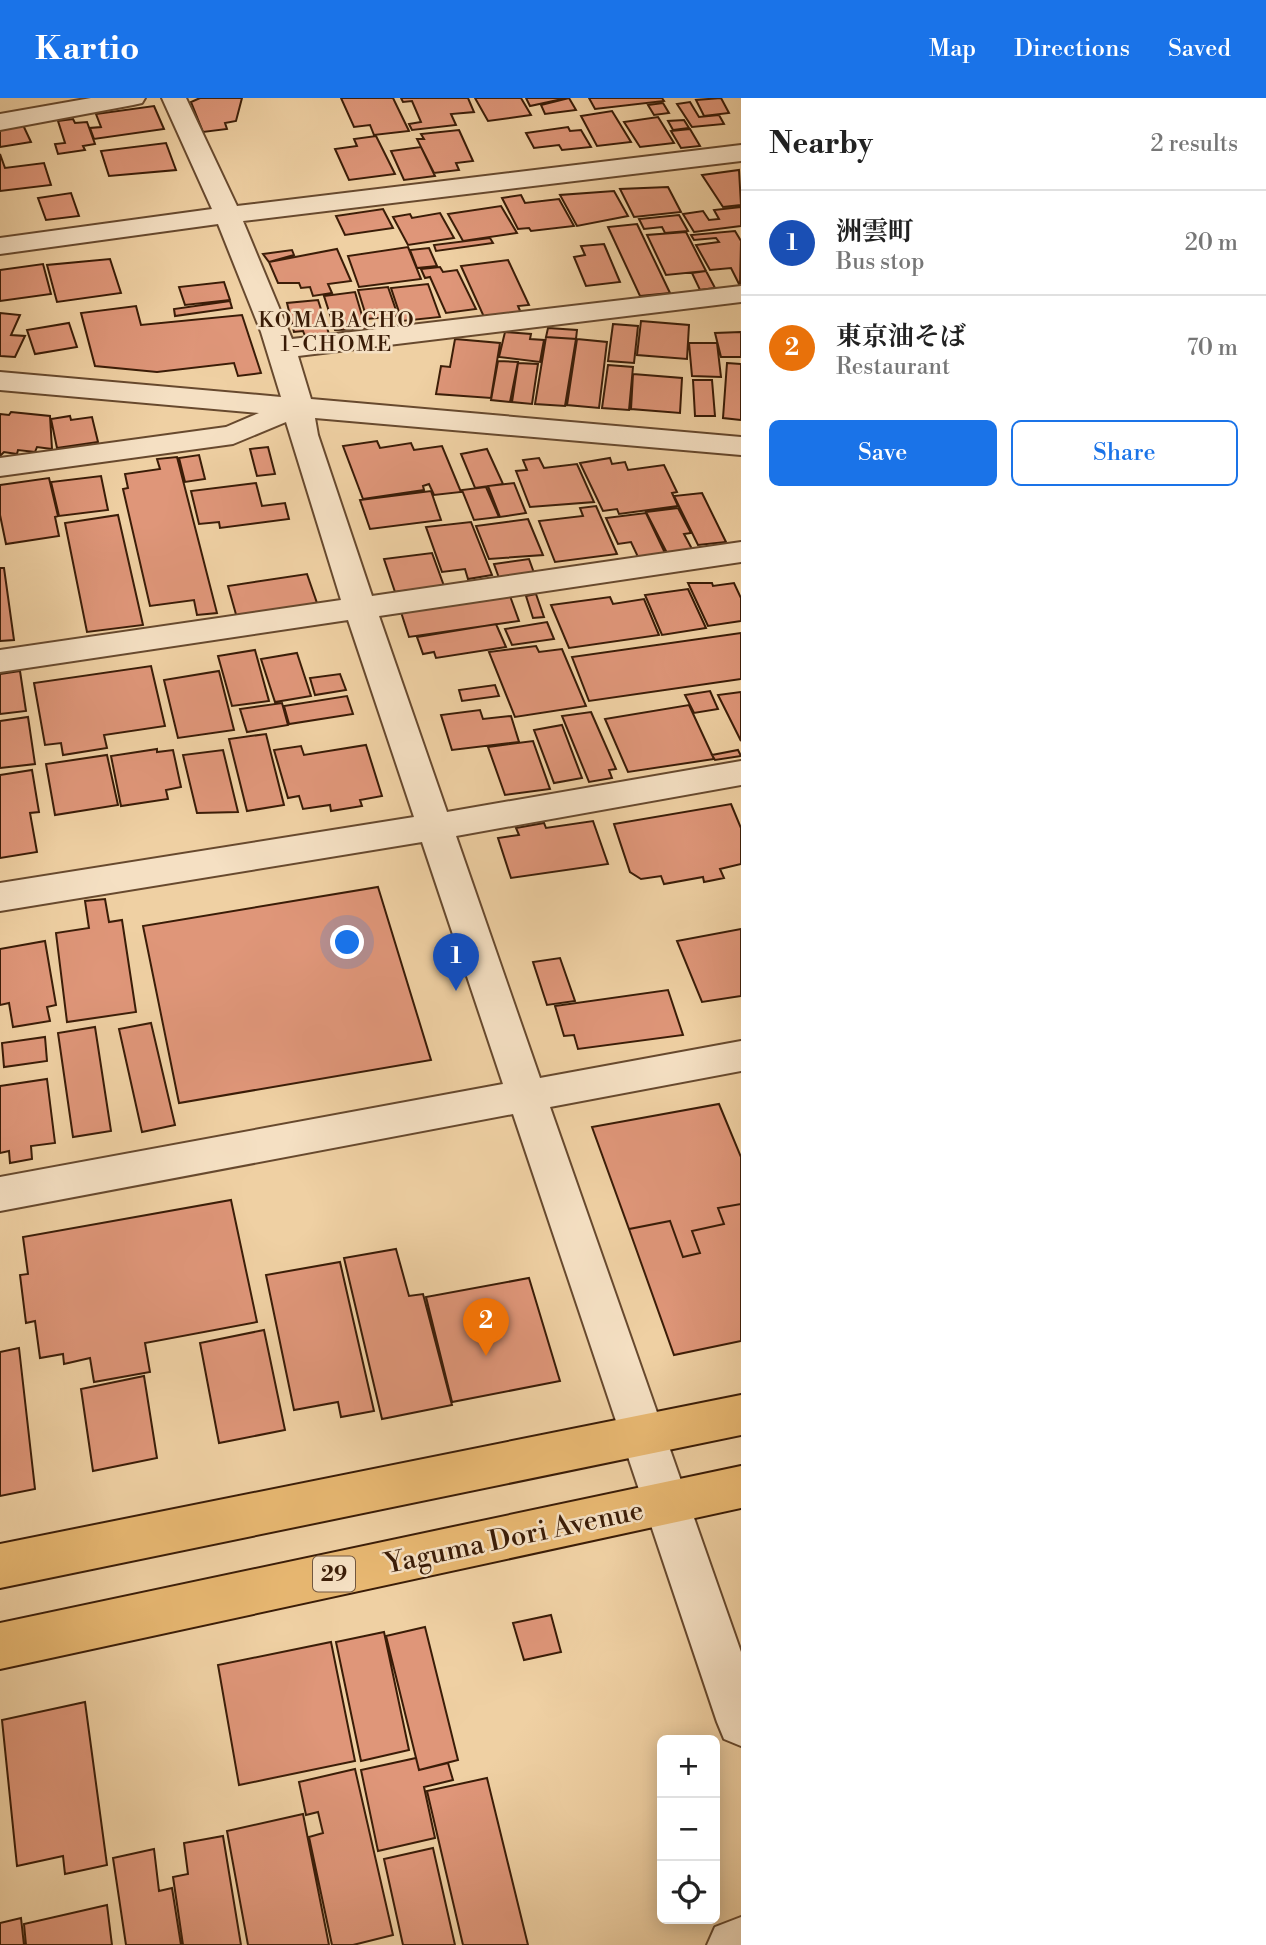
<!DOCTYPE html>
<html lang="en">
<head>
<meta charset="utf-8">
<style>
  body { margin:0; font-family:"Libre Bodoni","Noto Serif JP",serif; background:#f2f2f2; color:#222 }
  .controls { position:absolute; right:21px; bottom:21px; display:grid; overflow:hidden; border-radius:10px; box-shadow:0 4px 18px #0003 }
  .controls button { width:63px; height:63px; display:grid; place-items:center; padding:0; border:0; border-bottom:2px solid #e0e0e0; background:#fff; color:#222; font:35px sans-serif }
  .you { position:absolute; left:348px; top:845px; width:24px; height:24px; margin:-18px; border:5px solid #fff; border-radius:50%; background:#1a73e8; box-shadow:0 0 0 10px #1a73e833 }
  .badge { display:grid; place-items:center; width:46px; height:46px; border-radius:50%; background:#1a73e8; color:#fff; font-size:23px; font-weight:700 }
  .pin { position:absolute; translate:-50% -58px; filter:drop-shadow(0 2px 4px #0008) }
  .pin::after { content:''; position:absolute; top:37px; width:24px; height:21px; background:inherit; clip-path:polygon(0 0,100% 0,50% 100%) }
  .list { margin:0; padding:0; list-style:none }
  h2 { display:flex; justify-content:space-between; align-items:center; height:91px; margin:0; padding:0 28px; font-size:30px }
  h2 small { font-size:23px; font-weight:400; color:#767676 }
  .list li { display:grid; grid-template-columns:46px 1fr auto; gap:21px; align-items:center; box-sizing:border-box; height:105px; padding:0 28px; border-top:2px solid #e0e0e0 }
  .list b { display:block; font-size:26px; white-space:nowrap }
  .list p { margin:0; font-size:23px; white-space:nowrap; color:#767676 }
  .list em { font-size:23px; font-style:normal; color:#767676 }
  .actions { display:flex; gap:14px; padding:21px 28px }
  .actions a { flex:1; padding:16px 0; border:2px solid #1a73e8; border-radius:10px; text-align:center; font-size:24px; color:#1a73e8 }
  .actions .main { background:#1a73e8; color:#fff }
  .icon { flex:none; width:38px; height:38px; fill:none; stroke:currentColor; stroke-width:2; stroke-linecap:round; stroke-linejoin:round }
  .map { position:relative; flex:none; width:741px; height:1847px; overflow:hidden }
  header { display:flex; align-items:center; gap:42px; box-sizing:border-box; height:98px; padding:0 35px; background:#1a73e8; color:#fff }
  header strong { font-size:33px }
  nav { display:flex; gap:38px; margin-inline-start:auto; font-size:24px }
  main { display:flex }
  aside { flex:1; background:#fff }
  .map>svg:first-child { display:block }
  .building { fill:#df9679; stroke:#3a1c07; stroke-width:2 }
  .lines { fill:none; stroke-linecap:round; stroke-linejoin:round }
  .minor-casing { stroke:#67492e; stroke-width:4 }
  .major-casing { stroke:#3a1c07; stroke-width:4 }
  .minor { fill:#f5e0c3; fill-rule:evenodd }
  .major { fill:#e8b872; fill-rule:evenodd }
  .labels { text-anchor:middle; stroke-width:5; stroke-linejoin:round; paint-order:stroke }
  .far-neighbourhood-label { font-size:21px; letter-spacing:2px; fill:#3a1c07; stroke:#f5e0c3 }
  .shield { fill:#f5e0c3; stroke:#72573f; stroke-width:2 }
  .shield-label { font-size:21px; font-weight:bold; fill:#3a1c07 }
  .near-street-label { font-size:28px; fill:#3a1c07; stroke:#f5e0c3 }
</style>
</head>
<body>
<header>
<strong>Kartio</strong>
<nav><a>Map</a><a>Directions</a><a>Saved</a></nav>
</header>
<main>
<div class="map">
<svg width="741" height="1847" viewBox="0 0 741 1847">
  <rect width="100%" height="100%" fill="#efd0a3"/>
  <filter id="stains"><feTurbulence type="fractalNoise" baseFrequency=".00286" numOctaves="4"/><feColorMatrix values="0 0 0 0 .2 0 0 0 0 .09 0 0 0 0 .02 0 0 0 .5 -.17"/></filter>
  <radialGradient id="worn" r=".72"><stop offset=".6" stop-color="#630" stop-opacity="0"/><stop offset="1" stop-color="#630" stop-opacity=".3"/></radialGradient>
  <path class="building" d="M242,0l-6,23 -11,2 2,6 -24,3 -12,-30 9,-4z
    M341,0h52l16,33 -35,4 -4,-10 -16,2z
    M401,0h67l6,14 -23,2 5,11 -44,5 -3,-6 12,-2 -9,-21 -9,1z
    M475,0h46l10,17 -43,6z
    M526,0h41l-37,8z
    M569,0l7,12 -31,4 -4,-9z
    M589,0h73l2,3 -69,8z
    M721,0l8,15 -25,3 -8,-16z
    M690,4l9,15 20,-2 5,9 -32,3 -15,-23z
    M663,5l6,10 -15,2 -6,-10z
    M154,8l10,23 -70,10 -4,-11 11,-1 -5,-13z
    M612,13l19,31 -34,4 -16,-30z
    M658,19l16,26 -34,4 -16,-25z
    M73,21l2,4 12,-1 8,22 -12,2 2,4 -27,4 -3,-10 10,-1 -7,-22z
    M684,22l5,8 -16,2 -5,-9z
    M23,27l8,17 -31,5v-18z
    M568,29l2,4 11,-1 10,17 -29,3 -3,-5 -25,3 -8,-15z
    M690,31l10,17 -19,2 -10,-17z
    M459,32l14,31 -17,2 3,7 -25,3 -17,-34h7l-3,-5z
    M376,38l19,38 -46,6 -14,-31 22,-3 -3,-7z
    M166,45l10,27 -67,6 -8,-25z
    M421,49l14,29 -31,4 -13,-29z
    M0,56l5,14 39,-5 7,22 -51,6z
    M739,72l2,35 -18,2 -21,-32z
    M668,89l13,25 -47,5 -14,-28z
    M614,93l14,25 -51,10 -17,-31z
    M71,95l8,23 -33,4 -8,-22z
    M521,97l4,8 34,-4 15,27 -43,5 -2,-3 -11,1 -16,-31z
    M501,108l16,27 -54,8 -15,-27z
    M741,109v19l-47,6 -11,-18 20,-3 6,9 10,-1 -5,-9z
    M383,111l10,19 -48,7 -9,-19z
    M440,115l14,25 -46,7 -15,-28 17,-3 2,4z
    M679,117l9,16 -23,2 -3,-6 -18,2 -5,-10z
    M637,126l33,69 -30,3 -32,-69z
    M735,133l6,10 -1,45 -9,-18 -21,2 -14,-25 23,-3 -3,-4 -22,2 -3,-5z
    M686,134l20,39 -40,4 -19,-40z
    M490,140l3,5 -57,8 -2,-6z
    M604,146l16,38 -34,4 -12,-29 11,-2 -4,-9z
    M408,149l13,32 -62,8 -11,-31z
    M429,150l8,18 -20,2 -7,-18z
    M337,151l14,32 -23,3 4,9 -19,3 -3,-9 -9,1 -2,-5h-21l-9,-21z
    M292,152l2,5 -25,7 -6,-8z
    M110,161l11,34 -64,9 -10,-37z
    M508,162l21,45 -11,1 3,7 -37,4 -23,-51z
    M43,166l8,30 -51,7v-31z
    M440,169l3,5 14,-2 19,39 -30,4 -16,-36 -5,1 -4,-9z
    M706,173l9,17 -15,2 -8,-17z
    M224,184l6,18 -45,5 -6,-18z
    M428,186l12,33 -38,4 -11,-33z
    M388,189l10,29 -31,3 -9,-29z
    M355,194l11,37 -31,1 -11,-34z
    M318,202l11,34 -24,2 -2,-5 -9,1 -7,-29z
    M230,203l2,7 -57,8 -1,-7z
    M136,208l5,19 101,-10 19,58 -23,3 -4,-13 -77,9 -62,-6 -14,-53z
    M0,215l20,2 -9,20 14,1 -10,21 -15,-1z
    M641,223l48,4 -2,34 -50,-4z
    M69,225l8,24 -42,7 -8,-24z
    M613,226l25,2 -4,37 -26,-2z
    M548,230l29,2 -1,9 -30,-2z
    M505,234l26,2 -1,5 14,1 -4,22 -41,-5z
    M741,234v25h-20l-6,-24z
    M546,239l30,2 -11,67 -30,-2z
    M455,241l45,4 -9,55 -55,-4 5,-28 9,1z
    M577,241l30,3 -8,66 -32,-3z
    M689,245h28l4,34 -29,-1z
    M498,263l20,1 -8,40 -19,-2z
    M518,265l20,1 -6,40 -20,-2z
    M727,265l14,1v56l-18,-2z
    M608,267l25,2 -4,43 -27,-2z
    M633,276l49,4 -2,35 -49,-4z
    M693,282h19l3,36h-20z
    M11,314l39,4 2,33 -15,-2 -2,5 -17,-2 -1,4 -13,-2 -4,4v-42l9,1z
    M70,318l1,4 21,-3 6,25 -41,6 -6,-29z
    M377,343l3,7 31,-5 3,7 28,-4 19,46 -27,3 -5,-11 -6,2 1,4 -61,9 -20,-53z
    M268,349l7,27 -18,2 -7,-27z
    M487,351l16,35 -28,4 -14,-34z
    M199,357l6,24 -20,3 -6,-24z
    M177,359l40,156 -20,2 -3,-15 -44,6 -27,-117 5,-1 -3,-14 35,-5 -3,-10z
    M539,360l5,10 33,-4 17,38 -64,5 -14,-36 11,-1 -4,-10z
    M610,360l2,6 13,-2 3,8 36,-5 13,27 -5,1 6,13 -59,8 -2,-5 -14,2 -23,-48z
    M101,378l7,34 -49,6 -8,-34z
    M49,380l9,38 -3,1 4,19 -53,8 -6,-29v-30z
    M256,385l6,23 23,-3 4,16 -69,9 -1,-6 -20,2 -8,-33z
    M514,385l12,30 -26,4 -12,-31z
    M486,389l13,30 -25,3 -12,-30z
    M431,393l10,29 -71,9 -10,-29z
    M702,395l24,49 -28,3 -24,-49z
    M596,408l21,48 -62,8 -16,-41 44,-5 -3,-8z
    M678,410l13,25 -7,1 8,15 -25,4 -21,-41z
    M646,415l19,40 -27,4 -7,-15 -13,2 -12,-26z
    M118,417l25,110 -56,7 -22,-109z
    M528,421l15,36 -54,4 -13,-33z
    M471,424l21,53 -24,4 -3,-10 -23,3 -16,-45z
    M432,455l12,33 -49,6 -11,-33z
    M529,461l5,14 -35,5 -5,-14z
    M0,470h4l10,72 -14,1z
    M307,476l11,32 -81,12 -9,-32z
    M688,485h24l1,3 21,-3 7,15v23l-33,5z
    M688,491l18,39 -44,7 -17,-40z
    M536,496l8,23 -11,1 -7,-22z
    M510,498l9,25 -110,16 -8,-25z
    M610,499l3,7 31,-5 15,36 -90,13 -18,-43z
    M547,524l7,17 -42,6 -7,-16z
    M496,526l10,23 -70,11 -2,-6 -11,2 -6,-17z
    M741,535v46l-152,22 -17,-44z
    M536,548l3,6 23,-3 24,57 -71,11 -26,-65z
    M255,552l14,51 -37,5 -14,-50z
    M297,555l14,43 -36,6 -14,-43z
    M151,568l14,60 -61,9 3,13 -44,7 -2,-12 -16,2 -11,-62z
    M20,573l6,40 -26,3v-40z
    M219,573l15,59 -56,8 -14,-58z
    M340,576l6,16 -31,5 -5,-17z
    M495,587l4,11 -37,5 -3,-11z
    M710,593l8,18 -24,4 -9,-18z
    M741,594v49l-23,-46z
    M347,598l6,18 -64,10 -5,-18z
    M282,605l6,22 -41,7 -7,-23z
    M689,607l25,54 -86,13 -23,-53z
    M480,612l3,9 28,-3 8,26 -67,8 -11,-35z
    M591,614l25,57 -7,1 3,8 -23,4 -27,-66z
    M28,619l7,47 -35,4v-47z
    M562,627l20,53 -28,5 -20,-53z
    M266,636l18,71 -37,6 -18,-72z
    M533,643l17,48 -45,6 -17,-48z
    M366,647l16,51 -22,4 2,6 -31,5 -1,-6 -27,4 -4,-13 -11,2 -14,-48 27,-4 3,9z
    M157,651v3l16,-2 8,37 -15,3 2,9 -47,7 -10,-50z
    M223,652l15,62 -41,1 -14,-58z
    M738,652l3,6 -26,4 -3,-5z
    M107,657l11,50 -63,10 -9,-51z
    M32,672l7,42 -9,1 7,39 -37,6v-83z
    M731,706l10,24v36l-21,5 4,9 -20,4 -1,-5 -39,7 -3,-8 -20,3 -11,-7 -16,-48z
    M593,723l15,43 -97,14 -13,-40 21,-3 -3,-7 28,-5 2,5z
    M378,789l53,173 -252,43 -36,-177z
    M105,801l4,23 13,-2 14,92 -69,10 -11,-89 33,-5 -4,-27z
    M741,831v67l-39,6 -25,-61z
    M45,843l11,64 -9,2 3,14 -37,6 -4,-24 -9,2v-56z
    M560,860l15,43 -28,4 -14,-43z
    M668,892l15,45 -105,14 -4,-14 -10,1 -9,-30z
    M151,925l24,102 -33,7 -23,-103z
    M95,929l16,104 -38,6 -15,-104z
    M45,939l2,24 -43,6 -2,-24z
    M47,981l8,64 -24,3 1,13 -22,4 -1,-12 -9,2v-67z
    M719,1006l22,53v47l-23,4 6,16 -32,7 8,22 -17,4 -13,-36 -41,8 -37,-102z
    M231,1102l26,122 -112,21 5,29 -56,10 -4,-24 -26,6 -1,-10 -23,4 -5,-37 -9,2 -6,-48 8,-1 -5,-37z
    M741,1106v137l-67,14 -45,-126 41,-8 13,36 17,-4 -8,-22 32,-7 -6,-16z
    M396,1151l13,47 14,-2 29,111 -70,14 -38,-161z
    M340,1164l34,149 -33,6 -3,-15 -44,8 -28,-135z
    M529,1180l31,103 -108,21 -26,-105z
    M264,1232l21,100 -66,13 -19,-100z
    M19,1250l16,141 -35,7v-144z
    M144,1278l13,82 -64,13 -12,-82z
    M551,1517l10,37 -37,8 -11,-37z
    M425,1529l33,133 -39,10 -33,-134z
    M384,1534l25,118 -48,11 -25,-119z
    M331,1544l24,119 -116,24 -21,-120z
    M85,1604l22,163 -42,9 -2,-18 -46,10 -15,-146z
    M416,1660l3,12 29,-7 5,17 -29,7 11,51 -57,13 -17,-81z
    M355,1671l38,166 -40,10h-21l-23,-108 14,-4 -5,-21 -12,3 -7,-33z
    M487,1680l41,167h-65l-36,-154z
    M303,1716l26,131h-81l-21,-114z
    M223,1738l18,109h-58l-10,-68 15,-3 -4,-31z
    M433,1750l22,97h-52l-19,-86z
    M154,1751l5,42 13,-3 9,57h-55l-13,-87z
    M107,1807l5,40h-86l-2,-21z
    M21,1820l3,27h-24v-22z"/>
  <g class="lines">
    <defs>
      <path id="minor" d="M91,0h54l-3,5 -9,2 -133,25v-16z
        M162,0h24l51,108 504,-61v16l-498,60 49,118 449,-53v16l-443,54 13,43 430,38v18l-426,-37 3,17 54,161 369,-54v20l-362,54 68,196 294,-51v24l-285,51 84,242 201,-37v30l-191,36 191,545v94l-17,-7 -7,-17 -204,-608 -513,97v-34l503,-93 -81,-242 -422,69v-28l414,-66 -66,-197 -348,52v-22l341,-50 -55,-178 -53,22 -233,32v-18l226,-31 33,-14 -259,-23v-18l281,25 -20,-65 -43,-108 -218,30v-16l212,-29z
        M741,1819v28h-34l8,-18z"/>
      <path id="major" d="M741,1297v40l-741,153v-44z
        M741,1368v42l-741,161v-46z"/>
    </defs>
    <use href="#minor" class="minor-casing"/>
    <use href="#major" class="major-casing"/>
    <use href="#minor" class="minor"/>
    <use href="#major" class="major"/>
  </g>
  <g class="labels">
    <g class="far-neighbourhood-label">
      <text x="337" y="229">KOMABACHO<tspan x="337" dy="24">1-CHOME</tspan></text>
    </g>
    <rect class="shield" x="313" y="1458.5" width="42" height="35" rx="5"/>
    <g class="shield-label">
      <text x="334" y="1483">29</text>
    </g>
    <g class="near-street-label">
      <text transform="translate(514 1438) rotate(-12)" y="10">Yaguma Dori Avenue</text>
    </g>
  </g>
  <rect width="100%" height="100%" filter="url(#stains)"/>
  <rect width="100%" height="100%" fill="url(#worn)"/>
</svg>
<div class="controls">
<button>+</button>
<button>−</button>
<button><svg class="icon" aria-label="locate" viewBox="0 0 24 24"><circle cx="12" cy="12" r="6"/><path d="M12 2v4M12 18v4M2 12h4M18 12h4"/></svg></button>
</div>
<div class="you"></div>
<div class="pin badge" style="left:456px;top:893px;background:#1a4fb4">1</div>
<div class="pin badge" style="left:486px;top:1258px;background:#e8710a">2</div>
</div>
<aside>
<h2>Nearby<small>2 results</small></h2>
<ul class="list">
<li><span class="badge" style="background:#1a4fb4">1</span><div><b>洲雲町</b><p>Bus stop</p></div><em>20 m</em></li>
<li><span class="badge" style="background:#e8710a">2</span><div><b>東京油そば</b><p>Restaurant</p></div><em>70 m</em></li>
</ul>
<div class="actions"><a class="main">Save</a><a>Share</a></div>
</aside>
</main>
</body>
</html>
